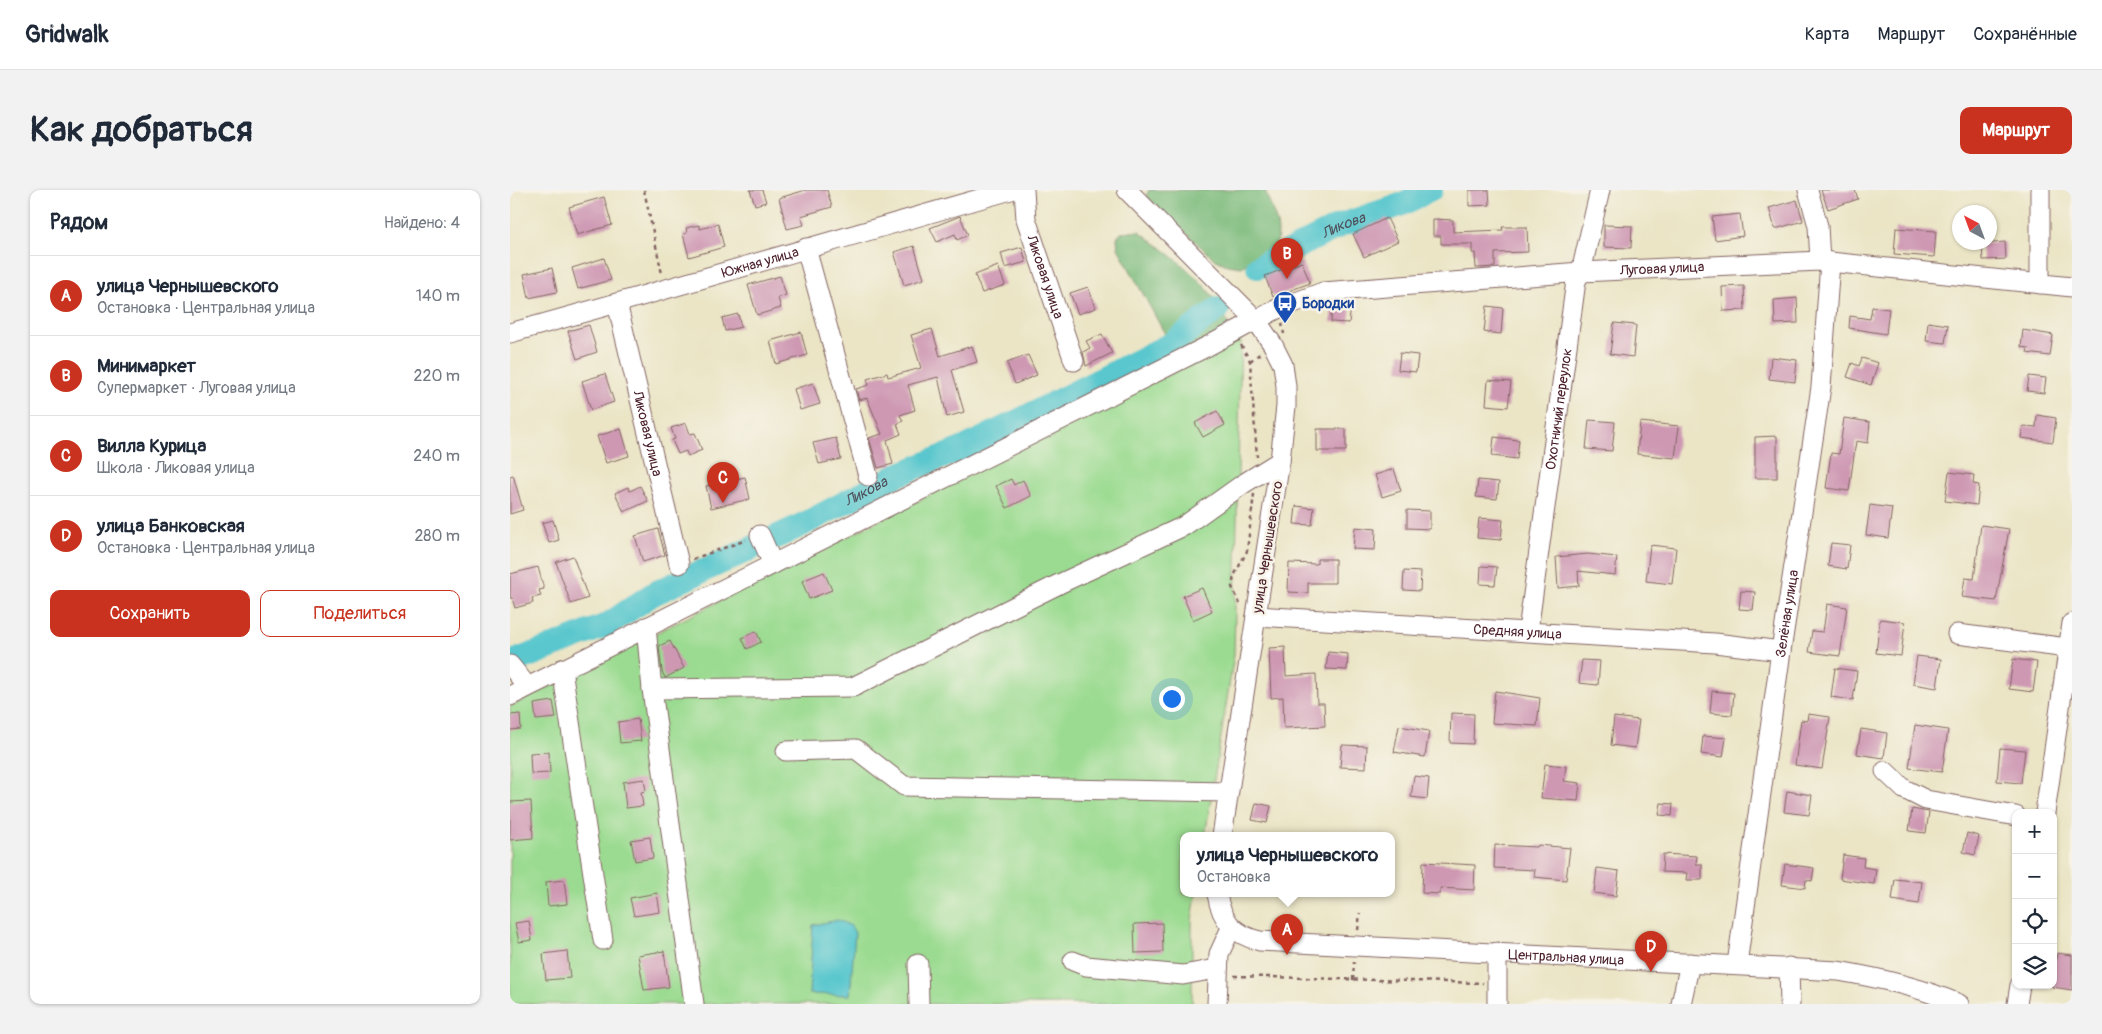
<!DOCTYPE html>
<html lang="ru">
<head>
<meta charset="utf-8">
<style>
  body { margin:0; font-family:Pangolin,sans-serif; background:#f2f2f3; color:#1f2937 }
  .controls { position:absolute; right:15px; bottom:15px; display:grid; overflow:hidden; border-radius:10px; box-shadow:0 1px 4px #0004 }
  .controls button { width:45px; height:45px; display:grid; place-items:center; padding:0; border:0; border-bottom:1px solid #e0e1e3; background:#fff; color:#1f2937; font:25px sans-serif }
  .compass { position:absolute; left:1442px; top:15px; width:45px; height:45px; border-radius:50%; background:#fff; box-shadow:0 1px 4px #0004; rotate:319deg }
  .you { position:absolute; left:661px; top:508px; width:18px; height:18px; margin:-12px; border:4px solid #fff; border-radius:50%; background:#1a73e8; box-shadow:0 0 0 8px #1a73e833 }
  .badge { display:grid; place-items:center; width:32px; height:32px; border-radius:50%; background:#c8321e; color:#fff; font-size:16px; font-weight:700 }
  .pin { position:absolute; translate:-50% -41px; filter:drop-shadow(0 1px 2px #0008) }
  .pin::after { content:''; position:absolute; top:26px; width:18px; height:15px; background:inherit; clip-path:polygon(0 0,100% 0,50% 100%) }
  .popup { position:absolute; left:670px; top:642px; width:215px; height:65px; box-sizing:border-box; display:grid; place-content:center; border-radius:10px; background:#fff; filter:drop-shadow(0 1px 4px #0005); font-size:16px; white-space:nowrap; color:#747a83 }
  .popup b { font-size:19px; color:#1f2937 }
  .popup::after { content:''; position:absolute; left:50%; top:100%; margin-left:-10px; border:10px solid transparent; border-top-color:#fff }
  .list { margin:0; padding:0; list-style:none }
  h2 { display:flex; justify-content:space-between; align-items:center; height:65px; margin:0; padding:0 20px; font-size:21px }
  h2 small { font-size:16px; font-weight:400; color:#747a83 }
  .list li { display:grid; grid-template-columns:32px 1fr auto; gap:15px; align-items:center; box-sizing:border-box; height:80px; padding:0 20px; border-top:1px solid #e0e1e3 }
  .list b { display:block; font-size:19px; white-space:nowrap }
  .list p { margin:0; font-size:16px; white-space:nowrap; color:#747a83 }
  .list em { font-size:16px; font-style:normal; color:#747a83 }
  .actions { display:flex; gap:10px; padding:15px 20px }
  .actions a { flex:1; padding:11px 0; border:1px solid #c8321e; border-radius:10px; text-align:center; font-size:18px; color:#c8321e }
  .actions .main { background:#c8321e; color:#fff }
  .icon { flex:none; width:28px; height:28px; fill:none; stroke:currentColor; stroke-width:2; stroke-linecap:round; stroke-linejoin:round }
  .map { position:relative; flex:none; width:1562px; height:814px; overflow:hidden; border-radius:10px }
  header { display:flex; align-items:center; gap:30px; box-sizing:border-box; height:70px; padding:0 25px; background:#fff; border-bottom:1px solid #e0e1e3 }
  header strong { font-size:24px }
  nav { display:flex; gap:28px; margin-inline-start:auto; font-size:18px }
  .intro { display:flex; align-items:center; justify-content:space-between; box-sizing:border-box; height:120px; padding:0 30px }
  h1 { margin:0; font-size:35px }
  .button { padding:12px 22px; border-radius:10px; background:#c8321e; color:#fff; font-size:18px; font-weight:700 }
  main { display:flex; gap:30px; padding:0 30px }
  aside { flex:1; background:#fff; border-radius:10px; box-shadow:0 1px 4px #0004 }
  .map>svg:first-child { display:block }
  .green { fill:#9bdb91; stroke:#727d5e }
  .forest { fill:#7cbb7b; stroke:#636d53 }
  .water { fill:#5ac7ce; stroke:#52737c }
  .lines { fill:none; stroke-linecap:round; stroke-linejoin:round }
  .river { stroke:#5ac7ce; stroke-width:24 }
  .building { fill:#ce98b3 }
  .minor-casing { stroke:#826461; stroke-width:21 }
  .path { stroke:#826461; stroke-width:2.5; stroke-dasharray:4 4; stroke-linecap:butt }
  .minor { stroke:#fff; stroke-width:19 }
  .labels { text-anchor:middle; stroke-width:5; stroke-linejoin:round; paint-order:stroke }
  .street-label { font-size:14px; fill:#4a1f2b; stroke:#f7f3e8 }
  .transit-label { font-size:14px; font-weight:bold; fill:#164399; stroke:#f7f3e8; text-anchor:start }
  .water-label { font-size:15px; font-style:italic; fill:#4f515c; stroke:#f7f3e8 }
</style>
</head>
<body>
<header>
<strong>Gridwalk</strong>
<nav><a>Карта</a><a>Маршрут</a><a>Сохранённые</a></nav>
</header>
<div class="intro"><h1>Как добраться</h1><a class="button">Маршрут</a></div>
<main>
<aside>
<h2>Рядом<small>Найдено: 4</small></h2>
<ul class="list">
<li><span class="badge">A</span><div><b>улица Чернышевского</b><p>Остановка · Центральная улица</p></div><em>140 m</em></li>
<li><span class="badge">B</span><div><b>Минимаркет</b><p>Супермаркет · Луговая улица</p></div><em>220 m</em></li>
<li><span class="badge">C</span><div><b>Вилла Курица</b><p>Школа · Ликовая улица</p></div><em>240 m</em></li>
<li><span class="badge">D</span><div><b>улица Банковская</b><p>Остановка · Центральная улица</p></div><em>280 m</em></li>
</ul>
<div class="actions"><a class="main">Сохранить</a><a>Поделиться</a></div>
</aside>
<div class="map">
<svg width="1562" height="814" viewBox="0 0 1562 814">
  <rect width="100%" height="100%" fill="#f7f3e8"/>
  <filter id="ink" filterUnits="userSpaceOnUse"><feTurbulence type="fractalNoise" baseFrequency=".02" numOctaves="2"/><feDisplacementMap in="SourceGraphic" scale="10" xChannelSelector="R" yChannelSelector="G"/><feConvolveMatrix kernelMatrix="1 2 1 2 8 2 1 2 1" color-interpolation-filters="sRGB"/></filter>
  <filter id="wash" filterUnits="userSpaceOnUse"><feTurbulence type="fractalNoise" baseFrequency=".0096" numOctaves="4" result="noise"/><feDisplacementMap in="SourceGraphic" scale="20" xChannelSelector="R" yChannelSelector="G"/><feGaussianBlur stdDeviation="1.12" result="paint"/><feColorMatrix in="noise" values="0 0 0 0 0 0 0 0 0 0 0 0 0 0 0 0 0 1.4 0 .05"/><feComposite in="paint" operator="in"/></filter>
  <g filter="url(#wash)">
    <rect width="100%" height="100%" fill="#ebe5c6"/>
    <path class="green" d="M731,148l-7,317 -29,181h-22v58h13l-4,26v84h-682v-297z"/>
    <path class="forest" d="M639,0h116c8,25 23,45 3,67l-15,2 -11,8 -15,-2 -13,-6 -68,-63z
      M629,41c28,21 86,62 90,100l-101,45h-19l-3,-4 4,-5 47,-23 9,-8 -48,-88 -1,-10 4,-5z"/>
    <path class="water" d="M328,730l13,6 4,7 -5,62 -41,-1 4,-69z"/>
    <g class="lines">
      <g class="river">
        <path id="s1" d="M748,77l83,-42 59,-20 31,-15"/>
        <path id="s2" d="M0,473l97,-38 46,-31 151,-70 91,-48 67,-27 209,-105 47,-35"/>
      </g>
    </g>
    <g id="blocks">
      <path class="building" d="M240,0h12l4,12 -11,3z
        M296,0h21l5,17 -31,9 3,9 -17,4 -8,-31z
        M959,0h20l1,15 -21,1z
        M1311,0h34l3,9 -30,10z
        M94,7l8,28 -35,10 -8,-28z
        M1287,10l6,21 -28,8 -6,-21z
        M1230,24l3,22 -28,4 -3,-23z
        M450,26l8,19 -11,5 -2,-6 -18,8 -7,-14z
        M877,28l11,23 -34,16 -11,-23z
        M923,29l20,1v12l50,-2 -1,-3h25l1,25 -33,1v14l-19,1 -1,-15h-3v-9h-31v-8h-8z
        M208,34l6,23 -35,10 -6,-23 4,-1 -1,-5 13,-3 1,4z
        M1094,35l28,1 -1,22 -27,-1z
        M1386,38l40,3 -2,26 -40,-3z
        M1495,52l1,17 -23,1 -1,-16z
        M404,56l10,33 -20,6 -10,-33z
        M512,57l4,15 -21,6 -4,-15z
        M94,68l7,22 -33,9 -6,-21z
        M792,72l8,21 -37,14 -8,-21z
        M488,76l7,19 -23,8 -7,-18z
        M42,78l5,24 -28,6 -5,-24z
        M270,86l6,19 -8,3 3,10 -24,7 -9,-30z
        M1234,96l1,24 -22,1 -1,-24z
        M578,97l8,21 -18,6 -8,-21z
        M1287,108l1,25 -23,1 -1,-24z
        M822,114l19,1 -2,18 -18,-1z
        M977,116l16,2 -2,26 -17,-2z
        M1362,117l17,2 -3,25 -37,-6 1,-12 20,3z
        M228,124l3,13 -16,4 -3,-13z
        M1418,132l20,3 -3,18 -19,-2z
        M1104,133l22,2 -3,32 -23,-3z
        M79,135l8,27 -20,7 -9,-28z
        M422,139l8,27 32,-10 5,16 -25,8 12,42 -17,5 -9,-40 -30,8 7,25 -15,5 3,6 -6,3 4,10 -14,6 6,24 -15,4 -9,-30 13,-4 -15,-36 -8,2 -3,-11 13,-4 -2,-6 20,-6 1,4 33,-9 -10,-33z
        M1513,140l30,5 -3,21 -23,-3 1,-5 -7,-1z
        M291,142l6,23 -31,9 -6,-23z
        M592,144l10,19 -26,13 -3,-14 7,-4 -4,-7z
        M890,163l18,2 -2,17 -18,-2z
        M518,165l9,20 -22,9 -8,-21z
        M1261,167l26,3 -2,22 -26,-3z
        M1352,168l16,5 -7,22 -24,-8 5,-14 7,3z
        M95,184l9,28 -23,8 -9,-29z
        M1519,186l17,2 -2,15 -17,-2z
        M978,190l23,2 -3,25 -22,-2z
        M303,193l7,21 -20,6 -6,-21z
        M707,221l8,14 -22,12 -8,-14z
        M1527,225l19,3 -3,24 -32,-4 2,-12 13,1z
        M1334,228l26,4 -2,21 -12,-2 -7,50 -23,-3 5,-35 8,1z
        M1079,230l26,2 -3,29 -26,-2z
        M1130,232l39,4 -4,32 -38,-4z
        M176,233l4,11 5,-1 7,17 -14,6 -2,-5 -8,3 -6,-14 3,-1 -4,-11z
        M111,239l8,27 -23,7 -9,-27z
        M807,239h29v22h-29z
        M1267,246v42h-22v-41z
        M984,247l25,3 -2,19 -25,-3z
        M326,248l5,21 -22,5 -6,-21z
        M884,279l7,22 -19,6 -7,-22z
        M1439,282l25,3 -1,9 6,1 -2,20 -32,-4z
        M3,285l10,35 -13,4v-38z
        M235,287l5,22 -39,9 -5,-22z
        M501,289l3,6 9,-5 8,16 -24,12 -11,-22z
        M968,290l21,2 -2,17 -21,-2z
        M130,296l8,15 -24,11 -9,-19 13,-6 2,4z
        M1360,315l22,3 -4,30 -22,-3z
        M786,316l18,2 -2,17 -18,-1z
        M897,320l23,1v18l-23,-1z
        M969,328l24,2 -2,20 -24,-2z
        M43,330l6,20 -10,3 -7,-20z
        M1471,335l28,4 -13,72 -34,-4 3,-19 9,1z
        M845,337l21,2 -1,21 -22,-1z
        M148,339l7,26 -22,7 -8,-26z
        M1321,353l19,2 -3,24 -19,-3z
        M1140,355l26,3 -4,36 -26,-3z
        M1078,364l29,3 -2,18 -37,-4 1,15 -21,2 -2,-31z
        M63,366l15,42 -17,6 -15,-42z
        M807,369h18v24h-27v10l-20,-1 1,-29 28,1z
        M971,376l16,1 -2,18 -15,-1z
        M28,377l6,22 -5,1 2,6 -9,2 1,5 -18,5 -3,-10h-2v-24z
        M894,381l17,1 -1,19 -17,-1z
        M314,382l8,18 -23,9 -7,-18z
        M692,398l10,23 -19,9 -10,-24z
        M1231,401l14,1 -2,18 -14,-1z
        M1317,414l20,3 -7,49 -31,-4 3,-21 11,1z
        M1370,429l25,3 -4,34 -25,-3z
        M246,441l5,11 -14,7 -5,-11z
        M160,451l14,27 -19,10 -3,-7 -3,-25z
        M775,457l1,29 30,-2 1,29h7l1,23 -41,2 -1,-31 -12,1 -2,-50z
        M818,462l20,2 -1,16 -21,-1z
        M1407,466l24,3 -4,29 -24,-4z
        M1503,469l24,3 -4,30 -24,-3z
        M1072,470l18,1 -2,24 -19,-2z
        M1325,478l22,3 -4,29 -22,-3z
        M985,501l45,7 -3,28 -45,-3z
        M1202,501l22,2 -2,22 -22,-2z
        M43,511l3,17 -20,2 -2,-16z
        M941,523l23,1 -1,30 -23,-1z
        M10,524l1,15 -11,1v-15z
        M1298,524l22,3 -8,52 -27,-4 6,-45 6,1z
        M1104,527l25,3 -4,28 -24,-3z
        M128,529l3,22 -21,2 -2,-21z
        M1405,535l33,5 -6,42 -33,-4z
        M889,536l30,5 -4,26 -31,-5z
        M1351,539l26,4 -3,25 -27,-4z
        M1193,546l23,2 -3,19 -22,-3z
        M832,555l25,1 -1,22 -26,-1z
        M1490,558l25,2 -4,33 -24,-2z
        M39,562l1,21 -19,1 -1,-21z
        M1035,574l21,2 -2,15 16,2 -2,18 -37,-3z
        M904,586l15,2 -2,21 -16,-2z
        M134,589l2,12 -5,1 2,14 -17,2 -3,-26z
        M1277,601l25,4 -3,20 -25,-3z
        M21,611l2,37 -23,2v-38z
        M746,613l15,3 -4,17 -15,-3z
        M1151,613l12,1 -1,12 -13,-1z
        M1402,619l17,3 -3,21 -17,-2z
        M1457,643l12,3 -4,19 -12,-3z
        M140,647l3,21 -18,3 -4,-21z
        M985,655l42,2 1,-2 32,3 -4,32 -32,-3 1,-7 -41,-2z
        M1153,664l34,2 -1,8h6v16h-16l1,-7 -25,-1z
        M1333,665l21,3 -1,9 13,2 -2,15 -34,-5z
        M913,672l52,3 -1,25 -34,-2v6l-18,-1z
        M1275,674l29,4 -2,13 -6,-1 -1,8 -23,-3z
        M1087,678l22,3 -3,25 -22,-3z
        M1385,689l27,3 -3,22 -27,-4z
        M54,690l3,24 -19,2 -2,-24z
        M147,703l3,19 -26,4 -4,-18z
        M19,731l3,19 -13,2 -4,-19z
        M652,733l1,29 -28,1 -1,-29z
        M57,761l3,27 -24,2 -3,-26z
        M154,761l5,36 -25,3 -6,-35z
        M1547,763l15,2v35l-20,-3 1,-24h2z"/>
    </g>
  </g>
  <g filter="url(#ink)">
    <use href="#blocks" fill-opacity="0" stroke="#826461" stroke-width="1"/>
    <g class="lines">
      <defs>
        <g id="minor">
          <path id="s3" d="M514,0l2,29 48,142"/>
          <path d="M617,0l129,130 17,25 10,20 3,21v20l-6,55 -58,375"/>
          <path d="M1298,0l10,36 2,35"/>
          <path d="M1530,0v94"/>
          <path d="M296,58l62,228"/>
          <path id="s4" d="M107,113l62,261"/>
          <path id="s5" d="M0,143c167,-46 334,-96 501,-143"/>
          <path d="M250,345l13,29"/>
          <path id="s6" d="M746,426l459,27 66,8"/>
          <path d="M136,437l6,62 42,315"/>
          <path id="s7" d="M1018,441l48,-350 5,-9 19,-82"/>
          <path d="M1447,444l111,14"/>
          <path d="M0,475l17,21"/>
          <path d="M52,479l41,271"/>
          <path d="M142,499l201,-2 206,-103 125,-58 59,-42 37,-23"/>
          <path id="s8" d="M0,506l698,-350 69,-37 46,-17 258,-20 239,-11 252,26"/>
          <path d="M276,561l70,-2 48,37 324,6"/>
          <path d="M1375,581l19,18 22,11 90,16"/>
          <path d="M1535,623l27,-190"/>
          <path id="s9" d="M707,704c4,26 17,41 43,47l578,30c42,7 82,16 121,33"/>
          <path d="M563,771l13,5 97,9 33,-6"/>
          <path d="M408,774l1,40"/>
          <path id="s10" d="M1227,774l44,-313 40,-264 9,-125"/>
          <path d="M1279,777l1,37"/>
          <path d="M707,814l2,-50 12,-26"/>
          <path d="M987,814v-52"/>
          <path d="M1171,814l9,-41"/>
          <path d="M1507,814l3,-19"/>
        </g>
      </defs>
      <use href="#minor" class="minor-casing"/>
      <path class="path" d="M134,0l18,84
        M772,133l2,11
        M731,155l9,16 7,96
        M740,171l11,-8
        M183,369l53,-19
        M730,414l-8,-17 2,-11 13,-25 7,-57
        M848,740l2,-17
        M724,786l249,7
        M843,790l1,-18"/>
      <use href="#minor" class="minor"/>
    </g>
  </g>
  <defs>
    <symbol id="bus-pin" viewBox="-11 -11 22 30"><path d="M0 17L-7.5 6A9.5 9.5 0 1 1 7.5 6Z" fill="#1a4fb4" stroke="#f7f3e8"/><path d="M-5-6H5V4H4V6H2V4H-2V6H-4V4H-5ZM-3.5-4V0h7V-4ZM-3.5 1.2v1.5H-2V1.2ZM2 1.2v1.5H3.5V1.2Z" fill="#fff"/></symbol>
  </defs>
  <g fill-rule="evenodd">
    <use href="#bus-pin" x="761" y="99" width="28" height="38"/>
  </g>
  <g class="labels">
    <g class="street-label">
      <text dy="5" stroke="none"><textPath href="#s5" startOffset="260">Южная улица</textPath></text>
      <text dy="5" stroke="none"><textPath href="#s8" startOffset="1248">Луговая улица</textPath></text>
      <text dy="5" stroke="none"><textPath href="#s3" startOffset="90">Ликовая улица</textPath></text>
      <text dy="5" stroke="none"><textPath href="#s7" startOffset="224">Охотничий переулок</textPath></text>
      <text dy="5" stroke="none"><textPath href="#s4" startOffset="134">Ликовая улица</textPath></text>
      <text transform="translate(757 357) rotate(-81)" y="5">улица Чернышевского</text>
      <text dy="5" stroke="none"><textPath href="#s10" startOffset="354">Зелёная улица</textPath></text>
      <text dy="5" stroke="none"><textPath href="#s6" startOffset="262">Средняя улица</textPath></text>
      <text dy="5" stroke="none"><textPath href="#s9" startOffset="375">Центральная улица</textPath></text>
    </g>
    <g class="transit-label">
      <text x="792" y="118">Бородки</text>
    </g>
    <g class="water-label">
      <text dy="5" stroke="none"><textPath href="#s1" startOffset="95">Ликова</textPath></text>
      <text dy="5" stroke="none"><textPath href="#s2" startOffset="396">Ликова</textPath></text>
    </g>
  </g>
</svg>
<div class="controls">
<button>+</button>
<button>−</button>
<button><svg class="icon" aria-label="locate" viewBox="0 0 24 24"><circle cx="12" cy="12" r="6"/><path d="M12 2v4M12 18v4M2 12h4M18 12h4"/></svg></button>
<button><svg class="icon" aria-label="layers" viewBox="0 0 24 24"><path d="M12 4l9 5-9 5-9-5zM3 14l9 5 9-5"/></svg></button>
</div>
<svg class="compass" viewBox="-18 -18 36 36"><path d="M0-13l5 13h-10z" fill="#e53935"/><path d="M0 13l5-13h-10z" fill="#747a83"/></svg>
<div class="you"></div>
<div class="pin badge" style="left:777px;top:765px">A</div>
<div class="popup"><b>улица Чернышевского</b>Остановка</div>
<div class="pin badge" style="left:777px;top:89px">B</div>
<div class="pin badge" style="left:213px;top:313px">C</div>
<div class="pin badge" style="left:1141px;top:782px">D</div>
</div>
</main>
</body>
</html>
